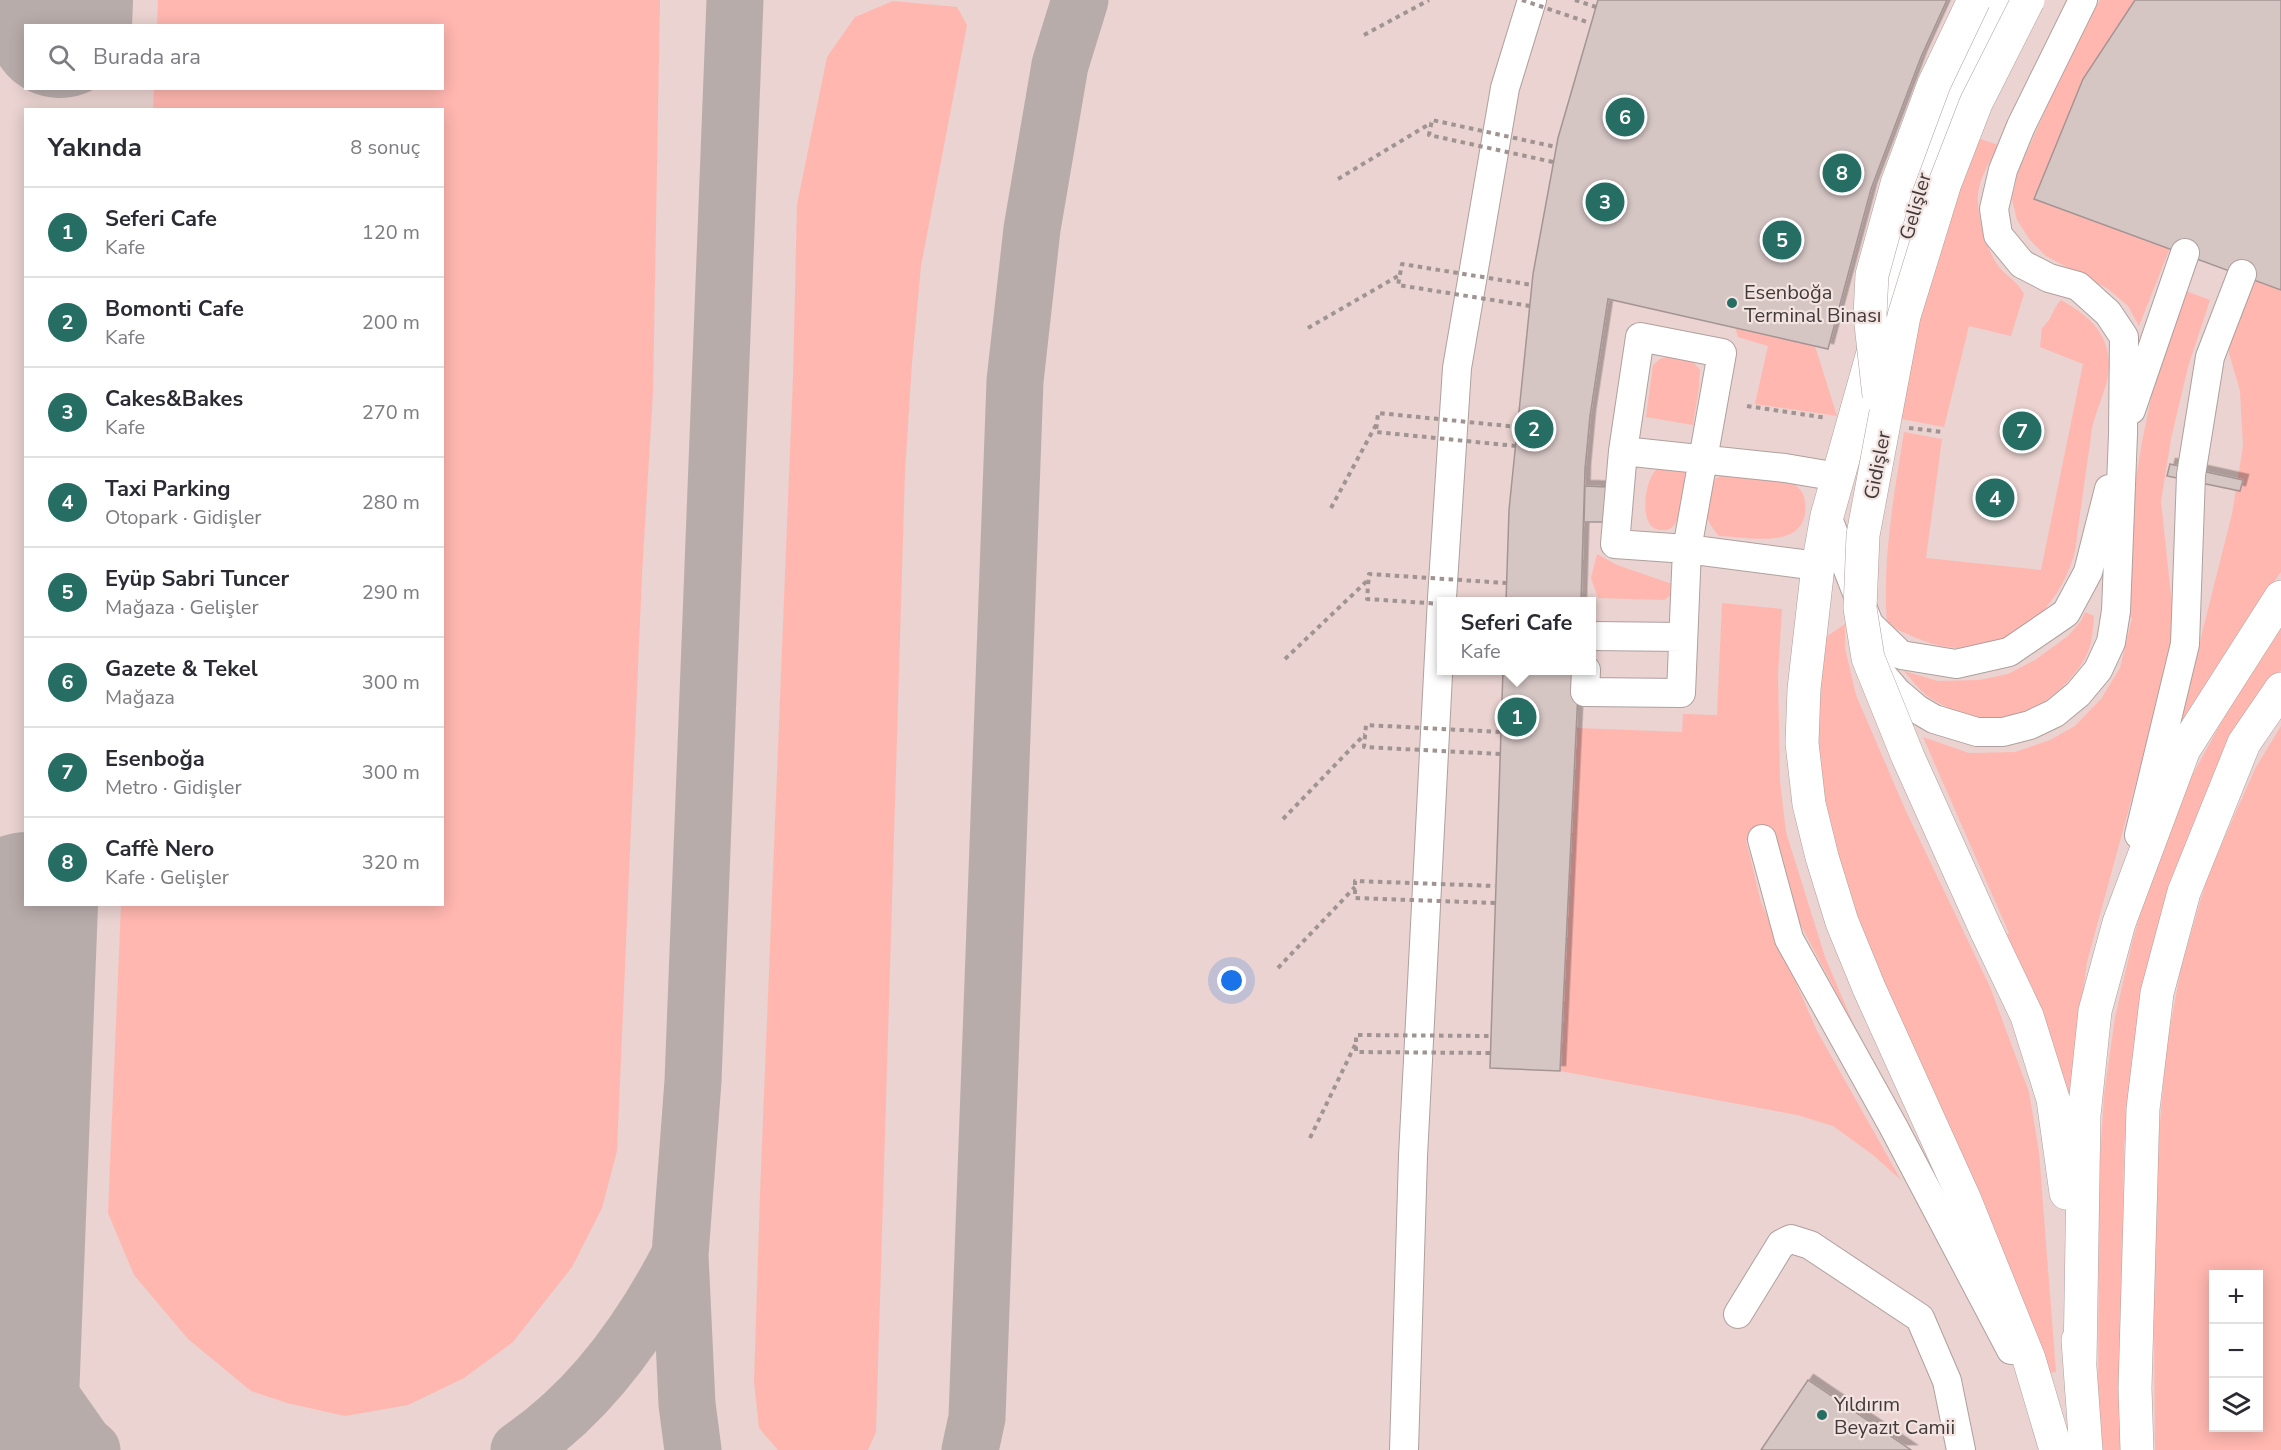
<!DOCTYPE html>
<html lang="tr">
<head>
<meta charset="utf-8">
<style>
  body { margin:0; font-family:"Nunito Sans",sans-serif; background:#f7f7f7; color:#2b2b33 }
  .controls { position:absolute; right:18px; bottom:18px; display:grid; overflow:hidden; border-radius:0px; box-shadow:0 3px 15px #0003 }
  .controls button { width:54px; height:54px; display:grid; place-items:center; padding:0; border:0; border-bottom:2px solid #e1e1e2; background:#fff; color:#2b2b33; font:30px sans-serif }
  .you { position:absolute; left:1232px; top:981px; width:21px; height:21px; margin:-15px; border:4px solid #fff; border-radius:50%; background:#1a73e8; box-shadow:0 0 0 9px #1a73e833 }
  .badge { display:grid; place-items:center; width:39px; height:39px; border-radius:50%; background:#266d63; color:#fff; font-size:20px; font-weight:700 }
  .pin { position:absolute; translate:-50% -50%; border:3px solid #fff; box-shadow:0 2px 6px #0006 }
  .popup { position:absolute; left:1437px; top:597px; width:159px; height:78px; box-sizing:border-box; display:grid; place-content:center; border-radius:0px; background:#fff; filter:drop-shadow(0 2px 4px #0005); font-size:20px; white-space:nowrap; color:#7c7c81 }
  .popup b { font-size:22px; color:#2b2b33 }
  .popup::after { content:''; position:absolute; left:50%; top:100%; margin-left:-12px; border:12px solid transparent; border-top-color:#fff }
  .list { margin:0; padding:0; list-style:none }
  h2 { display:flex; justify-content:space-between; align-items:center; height:78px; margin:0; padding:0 24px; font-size:26px }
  h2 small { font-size:20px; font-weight:400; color:#7c7c81 }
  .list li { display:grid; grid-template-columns:39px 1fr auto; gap:18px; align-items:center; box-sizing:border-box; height:90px; padding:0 24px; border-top:2px solid #e1e1e2 }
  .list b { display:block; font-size:22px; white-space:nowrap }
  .list p { margin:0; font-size:20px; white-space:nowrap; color:#7c7c81 }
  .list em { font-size:20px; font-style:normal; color:#7c7c81 }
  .icon { flex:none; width:33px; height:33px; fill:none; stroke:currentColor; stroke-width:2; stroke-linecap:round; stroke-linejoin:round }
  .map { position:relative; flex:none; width:2281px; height:1450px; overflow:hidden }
  .search { position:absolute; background:#fff; box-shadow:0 3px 15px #0003; left:24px; top:24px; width:420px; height:66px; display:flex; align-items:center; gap:15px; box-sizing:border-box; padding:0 21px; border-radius:0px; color:#7c7c81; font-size:22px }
  .panel { position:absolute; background:#fff; box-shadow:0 3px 15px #0003; left:24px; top:108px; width:420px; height:798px; border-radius:0px }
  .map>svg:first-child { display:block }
  .built { fill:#ead3d0; fill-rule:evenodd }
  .green { fill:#ffb7b0; fill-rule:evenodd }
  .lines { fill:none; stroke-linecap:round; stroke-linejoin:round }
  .taxiway { stroke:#b8acaa; stroke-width:57 }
  .runway { stroke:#b8acaa; stroke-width:144 }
  .building { fill:#d5c6c4; stroke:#a49594; stroke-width:1.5; filter:url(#shadow) }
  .minor-casing { stroke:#afa09e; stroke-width:30 }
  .highway-casing { stroke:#afa09e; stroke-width:34 }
  .path { stroke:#a09493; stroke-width:4; stroke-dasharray:4.5 4.5; stroke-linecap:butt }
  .minor { stroke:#fff; stroke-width:28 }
  .highway { stroke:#fff; stroke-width:33 }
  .highway-bridge-casing { stroke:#afa09e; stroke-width:34; stroke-linecap:butt }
  .path-bridge { stroke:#a09493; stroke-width:4; stroke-dasharray:4.5 4.5; stroke-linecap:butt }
  .highway-bridge { stroke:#fff; stroke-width:33 }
  .poi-dot { fill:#266d63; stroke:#f3e3e1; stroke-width:2 }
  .labels { text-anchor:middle; stroke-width:4.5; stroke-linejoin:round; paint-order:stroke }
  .street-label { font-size:20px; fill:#403a39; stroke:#f3e3e1 }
  .poi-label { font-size:20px; fill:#403a39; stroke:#f3e3e1; text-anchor:start }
</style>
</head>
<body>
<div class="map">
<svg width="2281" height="1450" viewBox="0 0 2281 1450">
  <defs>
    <filter id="shadow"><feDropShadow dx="5.5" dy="-5.5" stdDeviation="0" flood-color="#0004"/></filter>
  </defs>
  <rect width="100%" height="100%" fill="#f3e3e1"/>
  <path class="built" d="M0,0h2281v1450h-2281zM26,26h416v62h-416zM26,110h416v794h-416zM1442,602h150v68h-150zM2214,1274h44v154h-44z"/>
  <path class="green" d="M158,0h502l-7,392 -11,183 -25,576 -15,57 -30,59 -59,75 -49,36 -56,27 -63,11 -58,-13 -36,-12 -63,-52 -54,-64 -26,-62 13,-308 321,-1v-794l-289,-1 1,-20 288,-1v-62l-285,-1z
    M2100,0h35l-52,79 87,169 -31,78 -11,-20 -20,-17 -62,-33 -16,-16 -13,-20 -5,-21 6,-27 54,-122z
    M893,1l64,6 10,18 -46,241 -9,97 -7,109 -29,960 -8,18h-90l-19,-22 -5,-46 6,-188 33,-817 4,-172 30,-148 28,-40z
    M1975,137l23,8c-6,14 -16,28 -19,43 -5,21 7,62 20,79 8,10 19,15 25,27l-13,42 -42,-10 -25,101 -48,-9 9,-56z
    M2250,278l31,12v282l-31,42 -80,126 30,-99 32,-127 11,-68 -3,-55 -11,-38 1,-28z
    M2183,290l27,10 -22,67 -17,72 -10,62 12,113 -4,48 -82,300 -14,106 -4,63 -68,-193 8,-5 -86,-196 46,16 46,-1 35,-12 25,-14 26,-27 19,-31 12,-50 -5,-1 6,-122 9,-53 16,-78z
    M2061,300c19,11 36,22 44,43 13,36 -10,59 -14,93 -4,28 -8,57 -12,86 -2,11 -2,24 -6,36 -17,55 -65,97 -126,89 -21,-3 -41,-14 -60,-22 -5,-66 7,-129 17,-193l38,7 -16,119 115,12 42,-206 -43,-17 2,-19c10,-8 10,-19 19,-28z
    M1735,327l80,19 22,70 -82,-12 13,-58 -30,-9z
    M1672,355l17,2 11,13 -1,17 -6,38 -47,-8 7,-52 7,-6z
    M1665,463l12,1 9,9c-3,16 -2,38 -11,51 -2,4 -7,6 -12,6 -25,2 -19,-45 -9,-58 3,-4 8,-7 11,-9z
    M1722,475c19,2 46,1 65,6 9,3 17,10 18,20 6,51 -55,36 -86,35 -19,-22 -13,-30 -7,-55z
    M1597,554l20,11 55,19 1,10 -9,6 -66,-2 -7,-20z
    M1722,603l60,6 -4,65 2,107 6,51 39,125 31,73 -58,-110 -23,-83 -29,3 15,62 56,129 84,149 -28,-25 -40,-29 -36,-11 -237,-44 17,-343 105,4 1,-18 34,1z
    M2085,612l9,4c-1,14 -2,32 -10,44 -19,31 -56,61 -94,60 -20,-1 -43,-12 -60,-22 -10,-7 -18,-18 -26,-27l34,10 41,-1 29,-6 27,-14 33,-24 13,-15z
    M1845,624v24l11,47 49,114 85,178 39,105 10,60 17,220 -6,1 -169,-380 -55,-161 -10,-96 7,-97z
    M2281,624v46l-49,76 -98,303 -10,98 -4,303h-22l1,-272 5,-84 11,-76 17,-75 24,-84 36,-83 45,-83z
    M2281,726v724h-126l-2,-242 13,-158 15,-82 27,-93 47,-106zM2214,1274h44v154h-44z"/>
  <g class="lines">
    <path class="taxiway" d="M12,1269l7,65 25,52 40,57 8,7
      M519,1450c71,-48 122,-119 161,-195
      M693,1450l-6,-46 -7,-149 13,-174 42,-1081
      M970,1450l7,-32 38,-1037 17,-152 28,-164 20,-65"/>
    <path class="runway" d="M60,26l1,-26
      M5,1450l21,-546"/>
  </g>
  <path class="building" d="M1598,0h349l-26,57 -50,132 -43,160 -220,-50 -18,117 -5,53 -4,133h-75l3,-92 24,-236 25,-136z
    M2135,0h146v290l-247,-91 49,-120z
    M2170,464l73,16 -3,11 -73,-15z
    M1585,486l22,1 -1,35h-22z
    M1503,670h76l-19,401 -70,-3z
    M1808,1380l103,70h-150z"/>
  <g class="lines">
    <defs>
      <path id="minor" d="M2131,410l54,-157
        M1827,516l42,108 32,31 55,9 53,-12 57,-39 22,-41 21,-83
        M1818,566l-131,-17 -72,-5 8,-93 162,17 53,9
        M1592,636l90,1
        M1875,666l22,26 20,17 17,10 43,13h26l27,-7 25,-12 23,-19 20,-24 13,-28 5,-31 7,-177 1,-97 -16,-24 -30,-27 -29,-8 -27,-14 -24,-29 -4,-26 9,-39 18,-44 62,-126
        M1586,670l-1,22 96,1 6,-144 35,-196 -82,-16 -17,114
        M2139,835l46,-191 6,-169 19,-118 32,-83
        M1762,839l27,100 104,187 118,224
        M1738,1314l43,-70 10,-5 19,6 110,73 27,63 14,69
        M1404,1450l9,-294 29,-558 15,-230 48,-280 27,-88"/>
      <path id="highway" d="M2003,0l-19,32 -57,129 -100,355 -9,50 -14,123 -2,54 7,61 13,53 20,65 27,66 95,210 65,161 27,91
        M1986,930l41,86 26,83 13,94
        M2078,1340l8,110
        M2080,1362l4,-247 11,-104 24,-88 65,-174 97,-152
        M2137,1450l-2,-62 8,-279 14,-116 27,-101 60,-149 37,-54"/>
    </defs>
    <use href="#minor" class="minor-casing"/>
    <use href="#highway" class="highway-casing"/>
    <path class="path" d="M1575,0l21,7
      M1364,35l65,-35
      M1338,179l93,-56
      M1308,328l92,-53
      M1747,406l80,12
      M1909,428l34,4
      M1331,508l46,-85
      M1285,659l83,-79
      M1283,819l82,-85
      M1278,968l77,-81
      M1310,1138l46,-95"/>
    <use href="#minor" class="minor"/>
    <use href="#highway" class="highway"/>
    <defs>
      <path id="highway-bridge" d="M1879,396l-9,-81 2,-40 25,-91 37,-100 40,-84
        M1986,930l-78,-173 -40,-99 -8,-50 3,-73 41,-219 41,-133 31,-80 52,-103"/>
    </defs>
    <use href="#highway-bridge" class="highway-bridge-casing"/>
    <path class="path-bridge" d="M1522,0l68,23
      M1553,162l-124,-27 3,-15 124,27
      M1530,306l-132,-21 4,-21 130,21
      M1516,446l-140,-14 2,-19 140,14
      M1442,604l-75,-5 2,-25 137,9
      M1500,754l-136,-7 2,-22 134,7
      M1495,903l-140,-5v-17l140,5
      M1490,1053l-134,-1v-17l135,1"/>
    <use href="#highway-bridge" class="highway-bridge"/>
  </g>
  <g class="poi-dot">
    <circle cx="1732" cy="303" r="6"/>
    <circle cx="1822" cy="1415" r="6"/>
  </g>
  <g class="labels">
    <g class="street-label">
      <text transform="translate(1915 206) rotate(-74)" y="7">Gelişler</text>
      <text transform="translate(1877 465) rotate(-79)" y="7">Gidişler</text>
    </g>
    <g class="poi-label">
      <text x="1744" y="299">Esenboğa<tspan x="1744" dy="23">Terminal Binası</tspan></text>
      <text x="1834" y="1411">Yıldırım<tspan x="1834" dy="23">Beyazıt Camii</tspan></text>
    </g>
  </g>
</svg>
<div class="controls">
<button>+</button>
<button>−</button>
<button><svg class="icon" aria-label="layers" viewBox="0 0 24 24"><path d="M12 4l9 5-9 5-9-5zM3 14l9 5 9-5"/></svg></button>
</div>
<div class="you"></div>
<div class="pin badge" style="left:1517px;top:717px">1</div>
<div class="popup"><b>Seferi Cafe</b>Kafe</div>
<div class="pin badge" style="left:1534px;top:429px">2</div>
<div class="pin badge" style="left:1605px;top:202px">3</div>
<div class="pin badge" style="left:1995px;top:498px">4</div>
<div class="pin badge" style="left:1782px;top:240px">5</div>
<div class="pin badge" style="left:1625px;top:117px">6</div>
<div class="pin badge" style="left:2022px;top:431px">7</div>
<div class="pin badge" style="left:1842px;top:173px">8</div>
<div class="search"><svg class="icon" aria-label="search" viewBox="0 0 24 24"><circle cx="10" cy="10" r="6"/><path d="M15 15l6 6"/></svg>Burada ara</div>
<section class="panel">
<h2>Yakında<small>8 sonuç</small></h2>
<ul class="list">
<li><span class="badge">1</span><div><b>Seferi Cafe</b><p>Kafe</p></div><em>120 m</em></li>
<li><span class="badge">2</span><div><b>Bomonti Cafe</b><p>Kafe</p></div><em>200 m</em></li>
<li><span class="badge">3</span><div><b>Cakes&amp;Bakes</b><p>Kafe</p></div><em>270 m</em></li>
<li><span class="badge">4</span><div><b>Taxi Parking</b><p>Otopark · Gidişler</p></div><em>280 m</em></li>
<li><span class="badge">5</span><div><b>Eyüp Sabri Tuncer</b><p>Mağaza · Gelişler</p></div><em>290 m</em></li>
<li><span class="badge">6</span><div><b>Gazete &amp; Tekel</b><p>Mağaza</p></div><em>300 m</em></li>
<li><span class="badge">7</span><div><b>Esenboğa</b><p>Metro · Gidişler</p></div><em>300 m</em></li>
<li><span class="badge">8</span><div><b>Caffè Nero</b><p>Kafe · Gelişler</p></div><em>320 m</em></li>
</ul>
</section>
</div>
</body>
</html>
